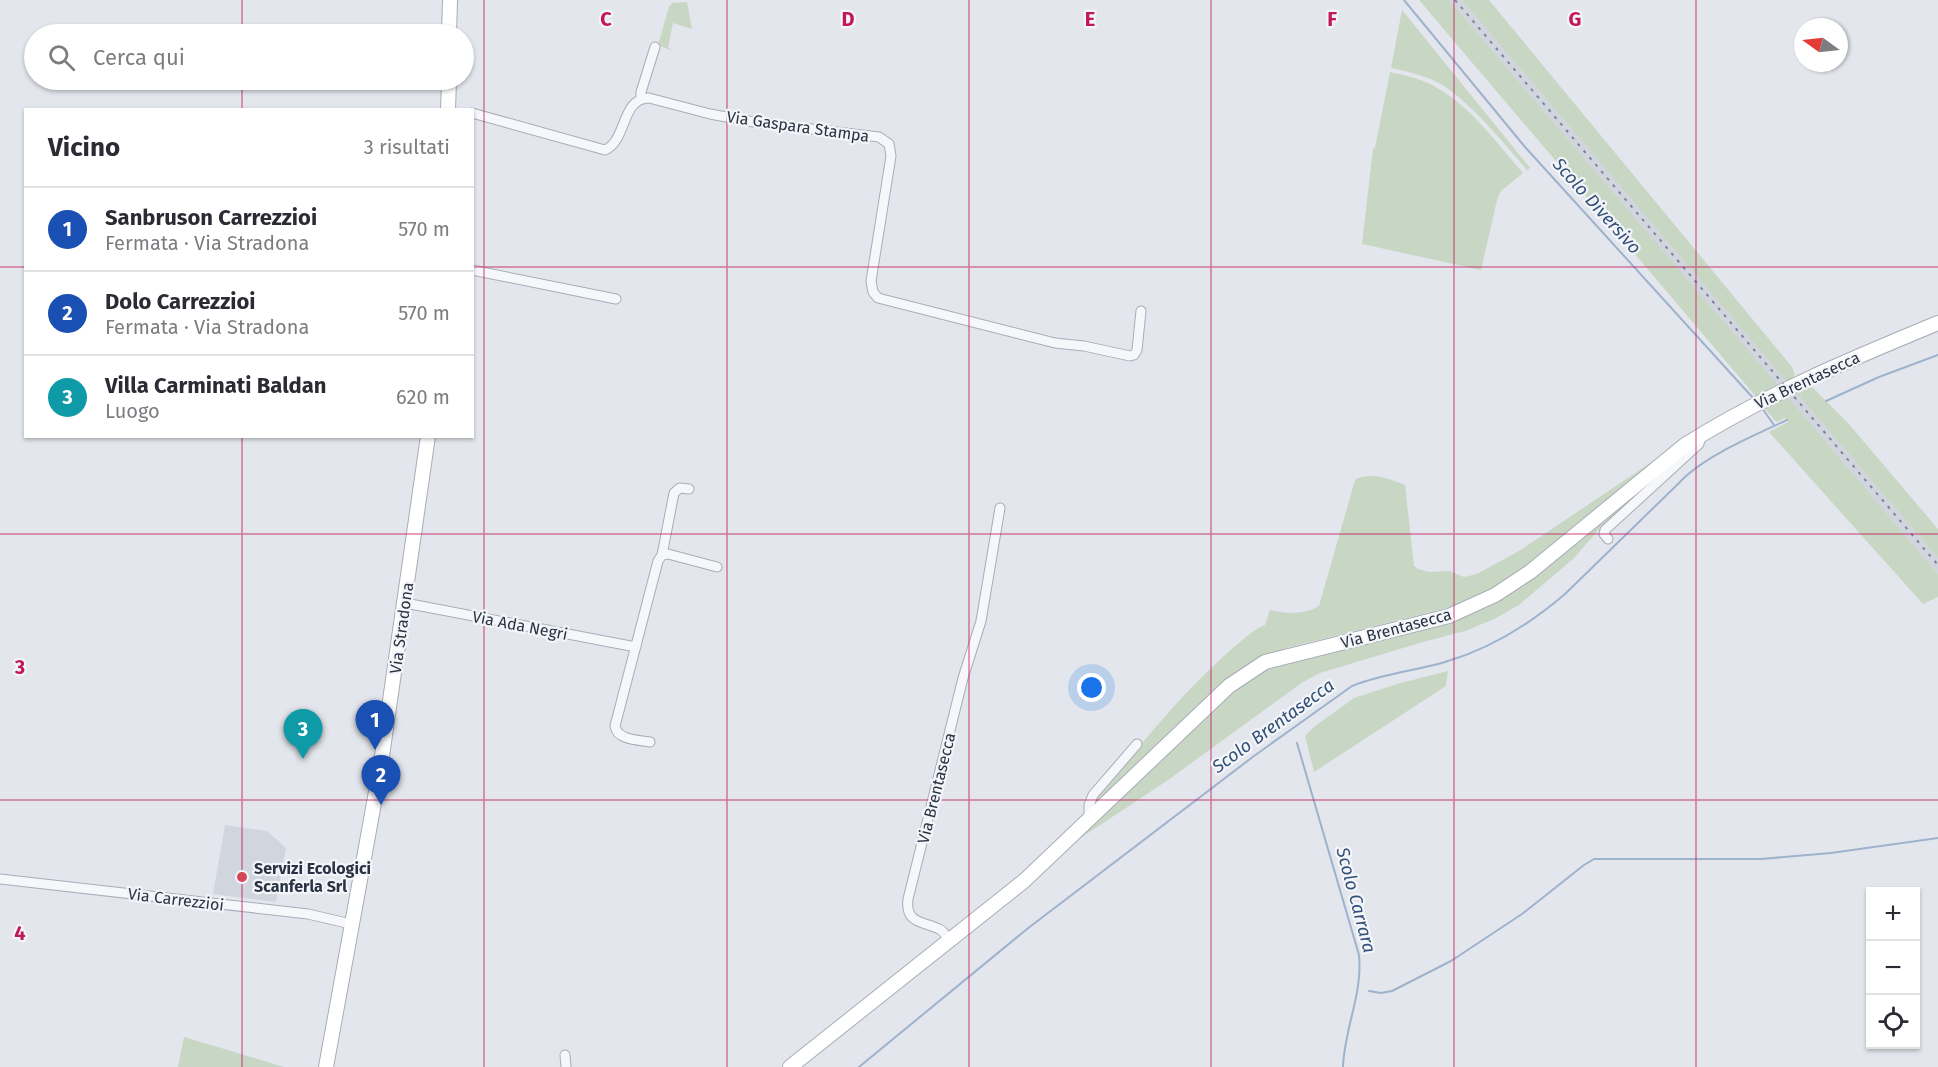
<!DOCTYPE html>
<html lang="it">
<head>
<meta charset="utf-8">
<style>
  body { margin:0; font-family:"Fira Sans",sans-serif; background:#f2f2f3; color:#2b2b33 }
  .controls { position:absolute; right:18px; bottom:18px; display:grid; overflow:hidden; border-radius:0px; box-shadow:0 2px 4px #0004 }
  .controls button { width:54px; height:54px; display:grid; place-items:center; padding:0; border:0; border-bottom:2px solid #e1e1e2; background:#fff; color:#2b2b33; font:30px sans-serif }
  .compass { position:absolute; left:1794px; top:18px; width:54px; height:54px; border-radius:50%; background:#fff; box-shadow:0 2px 4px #0004; rotate:285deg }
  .you { position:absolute; left:1092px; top:688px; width:21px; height:21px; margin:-15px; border:4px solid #fff; border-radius:50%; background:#1a73e8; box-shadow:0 0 0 9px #1a73e833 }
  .badge { display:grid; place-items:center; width:39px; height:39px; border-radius:50%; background:#111827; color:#fff; font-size:20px; font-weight:700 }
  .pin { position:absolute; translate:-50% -50px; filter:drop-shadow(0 2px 3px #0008) }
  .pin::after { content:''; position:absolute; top:32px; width:21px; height:18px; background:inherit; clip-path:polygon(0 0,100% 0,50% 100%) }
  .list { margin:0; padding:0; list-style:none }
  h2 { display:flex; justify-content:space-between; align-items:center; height:78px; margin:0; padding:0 24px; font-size:26px }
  h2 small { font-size:20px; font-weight:400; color:#7c7c81 }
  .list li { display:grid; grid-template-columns:39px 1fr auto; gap:18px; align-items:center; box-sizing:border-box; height:84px; padding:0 24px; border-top:2px solid #e1e1e2 }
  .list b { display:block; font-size:22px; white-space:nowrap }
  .list p { margin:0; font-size:20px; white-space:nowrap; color:#7c7c81 }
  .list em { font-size:20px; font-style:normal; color:#7c7c81 }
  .icon { flex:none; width:33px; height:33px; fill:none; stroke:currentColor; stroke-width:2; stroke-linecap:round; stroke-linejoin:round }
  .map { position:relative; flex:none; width:1938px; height:1067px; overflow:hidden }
  .search { position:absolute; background:#fff; box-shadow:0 2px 4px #0004; left:24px; top:24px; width:450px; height:66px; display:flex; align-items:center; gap:15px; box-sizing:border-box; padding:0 21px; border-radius:33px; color:#7c7c81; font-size:22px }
  .panel { position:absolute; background:#fff; box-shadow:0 2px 4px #0004; left:24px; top:108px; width:450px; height:330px; border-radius:0px }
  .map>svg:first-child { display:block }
  .built { fill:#d1d5de }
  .green { fill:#c8d6c4 }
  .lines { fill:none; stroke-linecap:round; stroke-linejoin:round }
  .stream { stroke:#9eb2cc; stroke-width:2 }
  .street-casing { stroke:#a8adb6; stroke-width:11 }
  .secondary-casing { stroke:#a8adb6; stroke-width:16 }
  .street { stroke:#f6f7fa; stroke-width:9 }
  .secondary { stroke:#fff; stroke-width:14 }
  .rail { stroke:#7c8596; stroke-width:2; stroke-dasharray:3 6; stroke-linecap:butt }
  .grid { fill:none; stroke:#c2185b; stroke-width:1.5; stroke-opacity:0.55 }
  .poi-dot { fill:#d14756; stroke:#f3f5f9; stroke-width:2 }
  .labels { text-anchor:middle; stroke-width:4.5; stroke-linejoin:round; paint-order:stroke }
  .street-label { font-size:16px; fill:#2a3344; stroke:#f3f5f9 }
  .poi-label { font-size:16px; font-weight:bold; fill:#2a3344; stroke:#f3f5f9; text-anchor:start }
  .water-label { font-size:18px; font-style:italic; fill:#335079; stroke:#f3f5f9 }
  .grid-label { font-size:20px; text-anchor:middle; font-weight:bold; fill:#c2185b; stroke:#f3f5f9; stroke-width:4.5; stroke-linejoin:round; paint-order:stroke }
</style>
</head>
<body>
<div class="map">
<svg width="1938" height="1067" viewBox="0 0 1938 1067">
  <rect width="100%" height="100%" fill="#e3e6ec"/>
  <path class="built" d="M1449,0h13l476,558v16z
    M225,825l42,6 19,17 -10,54 -63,-8z"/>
  <path class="green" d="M1419,0h30l331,388 -22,11z
    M1462,0h27l303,367 3,8 -7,8z
    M687,2l5,27 -19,-6 -5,24 5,4 -15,-6 11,-38 3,-4z
    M1402,10l128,158 -3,2c-25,-29 -51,-62 -83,-84 -16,-10 -35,-14 -53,-18z
    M1390,72c13,3 28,6 40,12 38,19 66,58 93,89l-22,18 -4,9 -16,70 -119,-26 11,-95 2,-1z
    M1808,383l40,40 90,106v29l-142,-166z
    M1785,394l153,180v23l-15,7 -154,-172 19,-10 -3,-4 -9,4 -13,-16z
    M1668,451l-156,129 -39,20 -34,10 -153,38 -20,8 -167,149h-6l4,-8c41,-48 80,-99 127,-141 13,-11 26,-25 41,-31l5,-15c18,4 33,5 49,-4l36,-126c12,-9 37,-1 50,5l9,81 4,3 12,3 19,-1 15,6 13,-3 42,-23z
    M1677,458l-77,70 -26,30 -55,47 -25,14 -29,12 -42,11 -103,31 -17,9 -135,98 -98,65 166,-159 29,-21 46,-8 142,-36z
    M1448,671l-2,15 -132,86 -9,-36 9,-9 40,-29 43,-14z
    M184,1037l100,30h-106z"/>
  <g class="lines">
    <path class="stream" d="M1404,0l121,147 229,252
      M1826,401l53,-24 59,-22
      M1762,408l12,17
      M1297,743l62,212c4,39 -15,74 -16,112
      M1369,991l12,2 11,-2 59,-30 71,-47 62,-49 10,-6h167l70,-6 107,-15
      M859,1067l168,-138 227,-173 98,-70c30,-12 62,-15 93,-24 45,-13 85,-38 120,-68l114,-111c23,-26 76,-48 108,-63"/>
    <defs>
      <path id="street" d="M641,98v-6l14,-45
        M472,113l133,37c22,-9 16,-52 44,-52l61,16 44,8 125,15 10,7 2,12 -20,125 2,11 5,6 177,45 29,3 46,10 4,-1 3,-5 4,-39
        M472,270l144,29
        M1608,539l-4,-5 1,-4 94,-86 2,-8
        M662,555l12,-62 6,-5 9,1
        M405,603l231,44
        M650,742c-12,-2 -33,-2 -35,-16l43,-165 4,-6 6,-1 49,13
        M1089,820v-15l4,-10 44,-51
        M0,879l308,35 43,10
        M949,940c-3,-4 -5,-9 -10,-11 -16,-8 -34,-5 -31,-30l55,-221 18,-57 19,-113
        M565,1055l1,12"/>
      <path id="secondary" d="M449,34l1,-34
        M448,110l1,-30
        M326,1067l54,-297 48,-334
        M790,1067l234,-186 205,-195 36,-24 184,-46 46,-21 35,-23 155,-127c79,-50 166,-86 253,-122"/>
    </defs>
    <use href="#street" class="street-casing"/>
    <use href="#secondary" class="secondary-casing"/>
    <use href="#street" class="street"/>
    <use href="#secondary" class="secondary"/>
    <path class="rail" d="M1455,0l483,565"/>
  </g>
  <path class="grid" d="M242,0v34M484,0v1067M727,0v1067M969,0v1067M1211,0v1067M1454,0v1067M1696,0v1067M242,80v30M0,267h26M472,267h1466M242,436v631M0,534h1938M0,800h1938"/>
  <circle class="poi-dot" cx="242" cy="877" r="6"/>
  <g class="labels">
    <g class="street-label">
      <text transform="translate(798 126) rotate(8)" y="6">Via Gaspara Stampa</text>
      <text transform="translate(1807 380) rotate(-25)" y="6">Via Brentasecca</text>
      <text transform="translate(520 625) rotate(11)" y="6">Via Ada Negri</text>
      <text transform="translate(401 628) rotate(-82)" y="6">Via Stradona</text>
      <text transform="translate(1396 628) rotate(-15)" y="6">Via Brentasecca</text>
      <text transform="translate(936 788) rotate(-76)" y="6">Via Brentasecca</text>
      <text transform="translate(176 899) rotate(7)" y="6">Via Carrezzioi</text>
    </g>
    <g class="poi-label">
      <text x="254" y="874">Servizi Ecologici<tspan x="254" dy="18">Scanferla Srl</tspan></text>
    </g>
    <g class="water-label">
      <text transform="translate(1597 206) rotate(48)" y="6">Scolo Diversivo</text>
      <text transform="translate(1273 726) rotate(-36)" y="6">Scolo Brentasecca</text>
      <text transform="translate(1356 900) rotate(75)" y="6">Scolo Carrara</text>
    </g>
  </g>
  <g class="grid-label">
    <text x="606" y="26">C</text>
    <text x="848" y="26">D</text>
    <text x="1090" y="26">E</text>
    <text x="1332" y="26">F</text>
    <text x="1575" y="26">G</text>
    <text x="20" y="674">3</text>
    <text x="20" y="940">4</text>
  </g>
</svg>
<div class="controls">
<button>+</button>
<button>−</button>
<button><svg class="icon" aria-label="locate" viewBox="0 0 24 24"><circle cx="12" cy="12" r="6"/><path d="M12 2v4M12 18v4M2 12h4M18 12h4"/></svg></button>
</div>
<svg class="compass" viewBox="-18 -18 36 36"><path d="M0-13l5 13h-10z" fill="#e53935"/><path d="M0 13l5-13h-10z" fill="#7c7c81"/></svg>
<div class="you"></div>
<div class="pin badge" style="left:375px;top:750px;background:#1a4fb4">1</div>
<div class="pin badge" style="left:381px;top:805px;background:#1a4fb4">2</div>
<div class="pin badge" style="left:303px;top:759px;background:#0f9aa8">3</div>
<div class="search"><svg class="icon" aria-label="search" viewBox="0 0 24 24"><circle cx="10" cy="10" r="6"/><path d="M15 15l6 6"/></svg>Cerca qui</div>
<section class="panel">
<h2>Vicino<small>3 risultati</small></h2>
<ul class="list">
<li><span class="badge" style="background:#1a4fb4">1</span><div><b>Sanbruson Carrezzioi</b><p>Fermata · Via Stradona</p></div><em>570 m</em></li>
<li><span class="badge" style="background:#1a4fb4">2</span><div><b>Dolo Carrezzioi</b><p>Fermata · Via Stradona</p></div><em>570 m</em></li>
<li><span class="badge" style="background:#0f9aa8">3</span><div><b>Villa Carminati Baldan</b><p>Luogo</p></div><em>620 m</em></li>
</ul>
</section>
</div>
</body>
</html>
